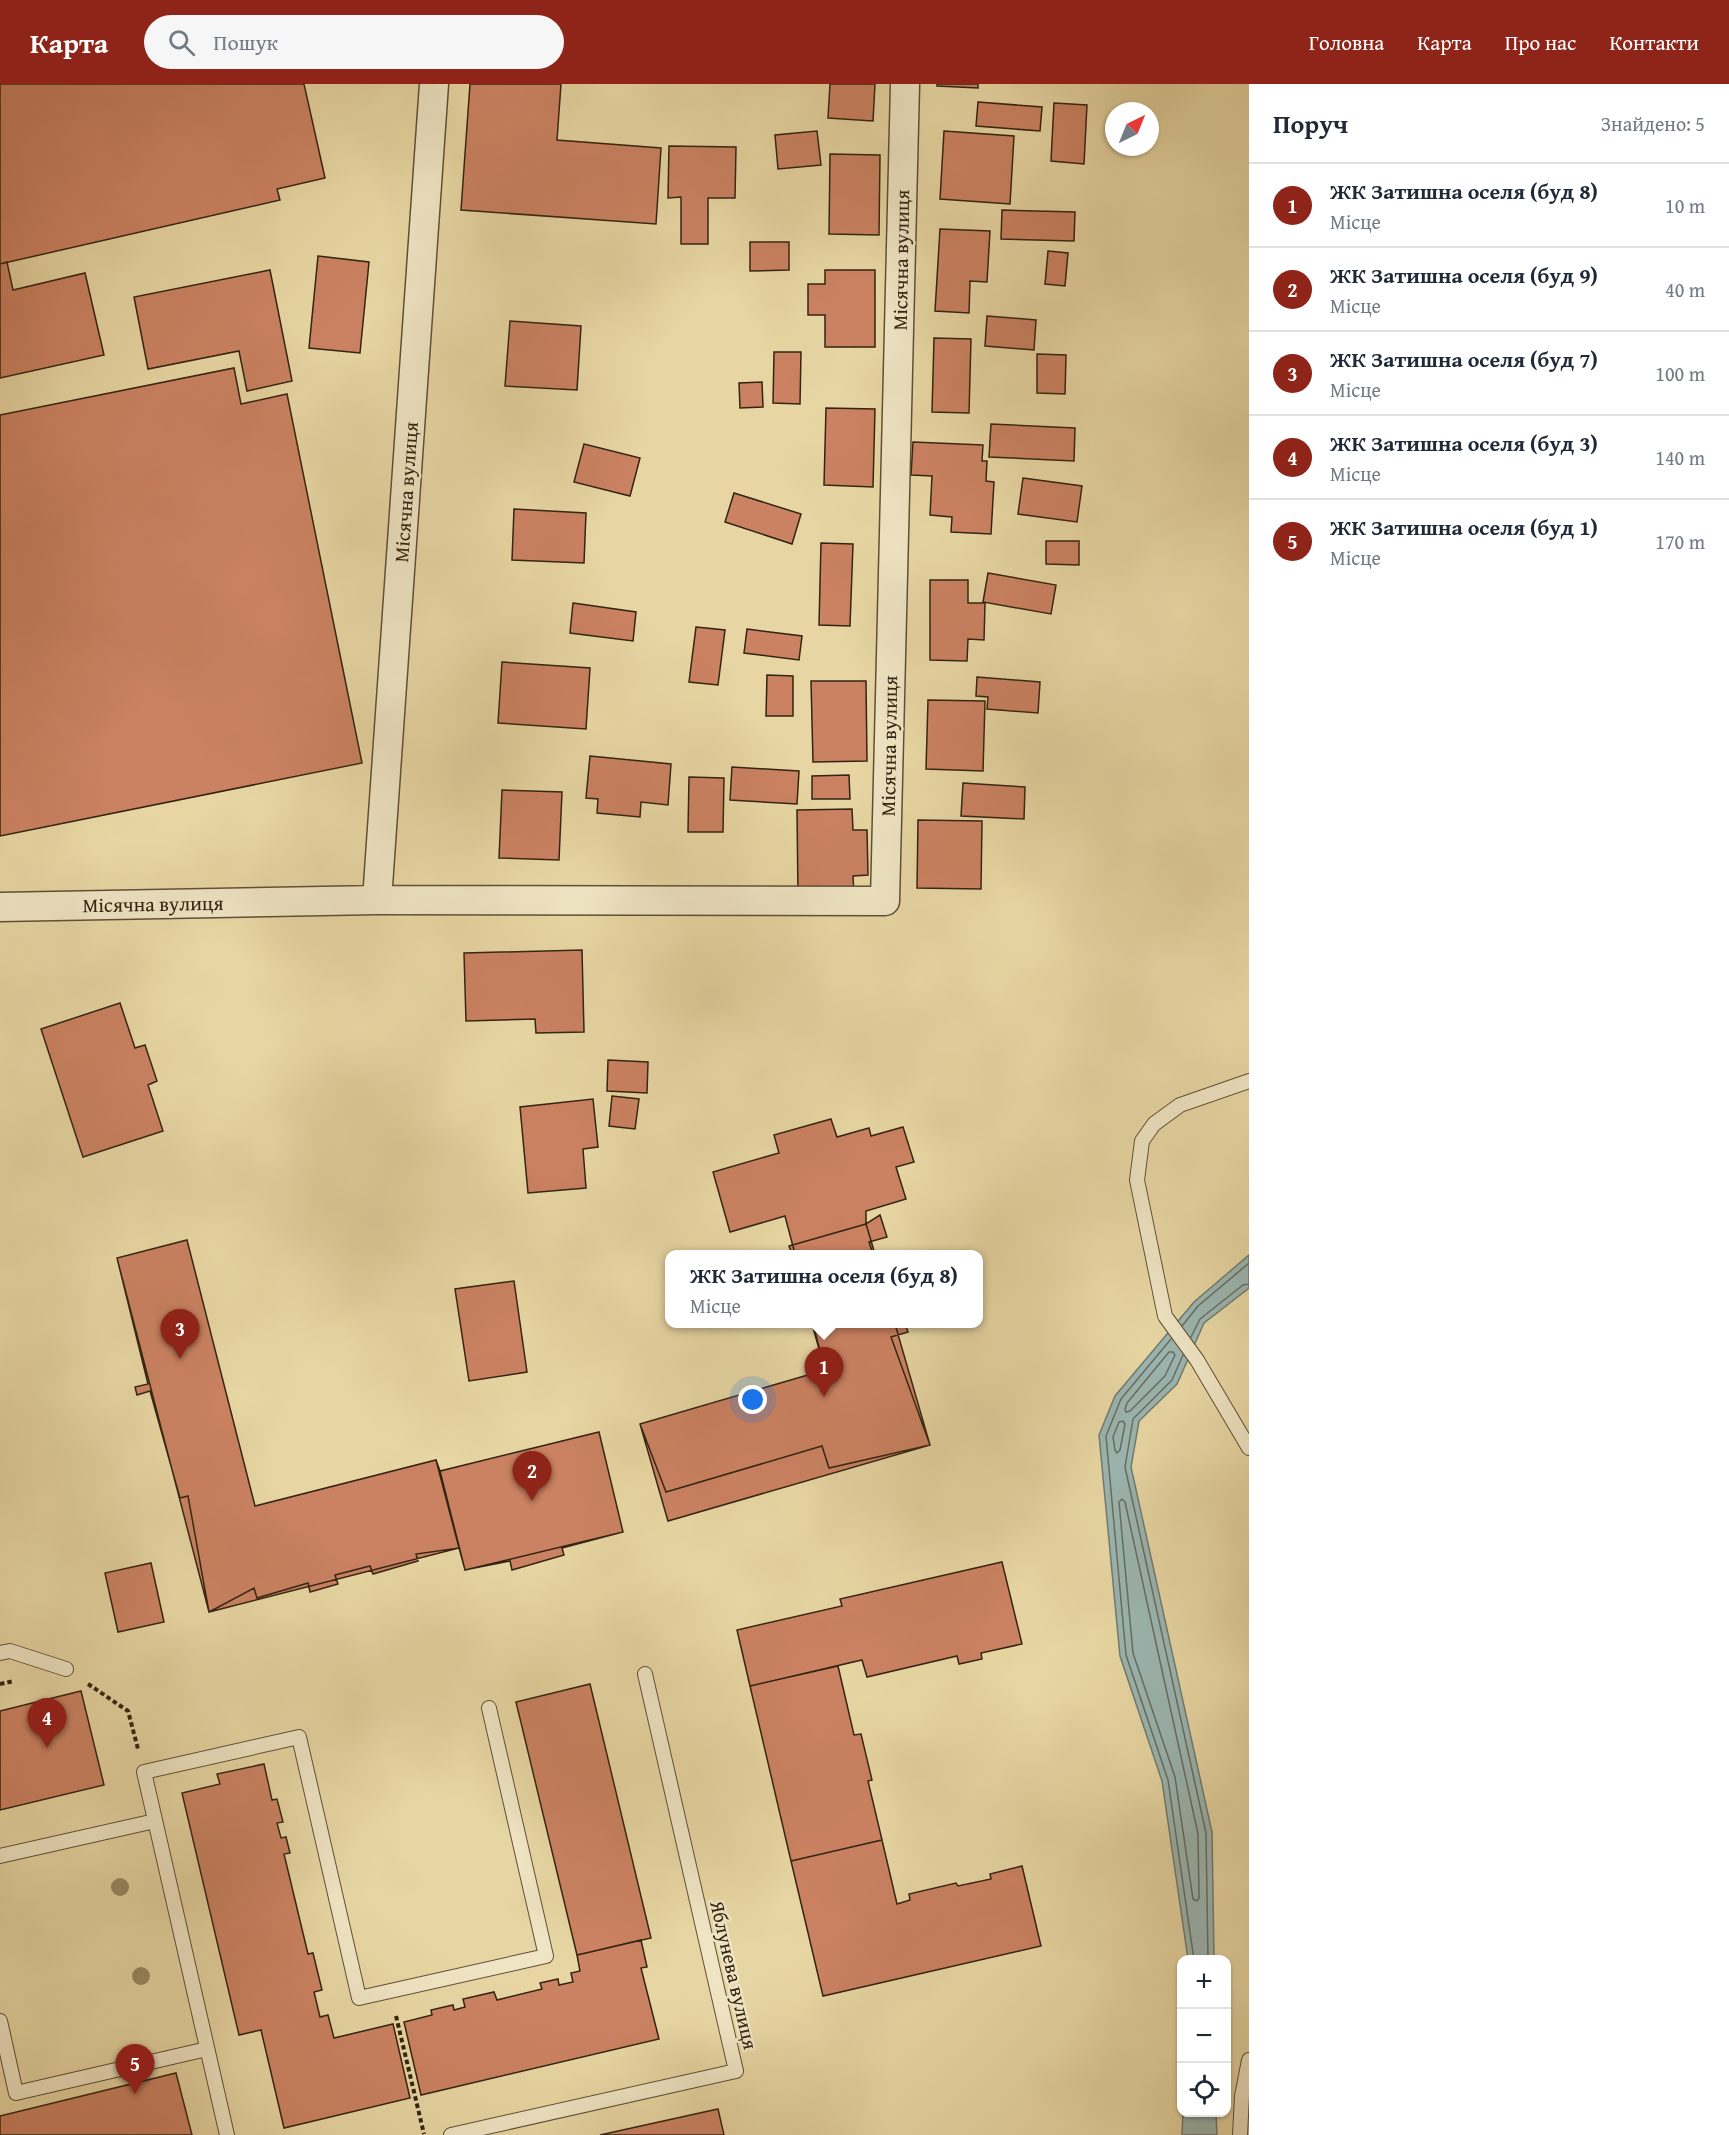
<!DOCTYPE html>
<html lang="uk">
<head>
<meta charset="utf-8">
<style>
  body { margin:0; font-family:"Gentium Book Plus",serif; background:#f6f6f7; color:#1f2937 }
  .controls { position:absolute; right:18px; bottom:18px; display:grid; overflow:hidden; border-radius:12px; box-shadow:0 2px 4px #0004 }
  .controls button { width:54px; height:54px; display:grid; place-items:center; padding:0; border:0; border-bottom:2px solid #e0e1e3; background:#fff; color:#1f2937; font:30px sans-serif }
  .compass { position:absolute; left:1105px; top:18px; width:54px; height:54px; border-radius:50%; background:#fff; box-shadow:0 2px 4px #0004; rotate:43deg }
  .you { position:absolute; left:753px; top:1316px; width:21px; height:21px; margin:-15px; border:4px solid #fff; border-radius:50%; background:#1a73e8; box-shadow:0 0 0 9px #1a73e833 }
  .badge { display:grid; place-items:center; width:39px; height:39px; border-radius:50%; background:#8f2418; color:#fff; font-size:20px; font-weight:700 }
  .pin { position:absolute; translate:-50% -50px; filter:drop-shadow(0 2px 3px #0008) }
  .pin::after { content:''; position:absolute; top:32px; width:21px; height:18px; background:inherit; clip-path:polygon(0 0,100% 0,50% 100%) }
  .popup { position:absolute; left:665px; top:1166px; width:318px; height:78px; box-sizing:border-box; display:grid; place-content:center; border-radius:12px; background:#fff; filter:drop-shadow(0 2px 4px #0005); font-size:20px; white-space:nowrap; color:#747a83 }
  .popup b { font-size:22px; color:#1f2937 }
  .popup::after { content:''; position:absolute; left:50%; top:100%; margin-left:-12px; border:12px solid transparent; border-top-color:#fff }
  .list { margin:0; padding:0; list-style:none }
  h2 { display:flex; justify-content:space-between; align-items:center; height:78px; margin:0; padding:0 24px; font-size:26px }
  h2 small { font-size:20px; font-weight:400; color:#747a83 }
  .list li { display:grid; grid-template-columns:39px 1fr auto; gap:18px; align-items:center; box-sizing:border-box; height:84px; padding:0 24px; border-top:2px solid #e0e1e3 }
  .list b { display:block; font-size:22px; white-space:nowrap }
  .list p { margin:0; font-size:20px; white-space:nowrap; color:#747a83 }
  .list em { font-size:20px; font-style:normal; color:#747a83 }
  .icon { flex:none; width:33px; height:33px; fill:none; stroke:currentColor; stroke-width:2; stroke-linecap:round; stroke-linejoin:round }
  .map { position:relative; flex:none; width:1249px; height:2051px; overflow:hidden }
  header { display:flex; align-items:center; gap:36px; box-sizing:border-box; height:84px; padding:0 30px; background:#8f2418; color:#fff }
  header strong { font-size:28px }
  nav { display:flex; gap:33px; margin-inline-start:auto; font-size:21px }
  .search { width:420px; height:54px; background:#f6f6f7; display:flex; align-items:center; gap:15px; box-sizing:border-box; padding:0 21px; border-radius:33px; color:#747a83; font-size:22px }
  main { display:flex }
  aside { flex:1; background:#fff }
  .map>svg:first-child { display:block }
  .water { fill:#9bb6b1; stroke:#717c71; stroke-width:1.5 }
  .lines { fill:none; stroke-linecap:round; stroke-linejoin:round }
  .shore { stroke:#676d62; stroke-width:1.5 }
  .building { fill:#cb8262; stroke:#332412; stroke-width:1.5 }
  .service-casing { stroke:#605036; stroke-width:16 }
  .minor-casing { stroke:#605036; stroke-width:31 }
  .path { stroke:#332412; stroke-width:4; stroke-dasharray:4.5 3; stroke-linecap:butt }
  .service { stroke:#efe4c3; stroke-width:14 }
  .minor { stroke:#efe4c3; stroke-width:28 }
  .tree { fill:#978963 }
  .labels { text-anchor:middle; stroke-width:5; stroke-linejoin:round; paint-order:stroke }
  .street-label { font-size:20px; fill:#332412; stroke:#efe4c3 }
</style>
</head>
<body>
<header>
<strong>Карта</strong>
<div class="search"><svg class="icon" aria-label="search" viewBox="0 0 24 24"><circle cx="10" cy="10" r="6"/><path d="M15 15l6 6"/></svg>Пошук</div>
<nav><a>Головна</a><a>Карта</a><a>Про нас</a><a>Контакти</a></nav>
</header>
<main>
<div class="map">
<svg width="1249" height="2051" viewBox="0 0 1249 2051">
  <rect width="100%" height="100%" fill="#e7d6a3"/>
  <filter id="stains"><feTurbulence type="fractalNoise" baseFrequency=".00333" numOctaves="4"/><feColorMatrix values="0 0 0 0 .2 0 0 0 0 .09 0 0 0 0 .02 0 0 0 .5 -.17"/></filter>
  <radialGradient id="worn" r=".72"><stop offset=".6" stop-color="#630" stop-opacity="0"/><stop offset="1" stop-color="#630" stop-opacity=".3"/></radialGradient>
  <path class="water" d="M1249,1171v33l-45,35 -27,61 -38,37 -8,46 81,365 2,127h-26l-26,-178 -42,-125 -21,-221 16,-39 79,-94z
    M1183,2029h33l1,22h-35z"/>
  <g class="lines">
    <path class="shore" d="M1182,1242l16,-20 51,-43
      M1191,1253l9,-18 43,-34 6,-1
      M1171,1255l-50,60 -15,37 20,219 42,125 26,180
      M1169,1268h4l2,3 -10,21 -35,35 -4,1 -1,-3 2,-6z
      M1183,1271l-11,25 -39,39 -8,48 81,366 2,127
      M1123,1337l2,3 -5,26 -3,3 -2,-3 -2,-13 6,-15z
      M1122,1415l3,3 73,332 1,64 -2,3 -4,-2 -18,-122 -42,-124 -14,-151z"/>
  </g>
  <path class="building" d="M0,0h304l21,94 -48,11 3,11 -280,64z
    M470,0h91l-4,56 104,8 -5,76 -195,-14z
    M830,0h45l-2,37 -45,-3z
    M937,0h41v4l-41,-2z
    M978,18l64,5 -2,24 -64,-5z
    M1054,19l33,2 -3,59 -33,-3z
    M817,47l4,34 -43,4 -3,-34z
    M944,47l70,5 -4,68 -70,-5z
    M669,62l67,1 -1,51h-27v46h-27v-47l-13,1z
    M830,70l50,1 -1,80 -50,-1z
    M1002,126l73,2 -1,29 -73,-2z
    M940,145l50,2 -3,51 -17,-1 -1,32 -34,-2z
    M750,158h39v28l-39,1z
    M1048,167l20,2 -3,33 -20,-2z
    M318,172l51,6 -9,91 -51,-5z
    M7,178l6,28 72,-17 19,82 -104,23v-114z
    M270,186l22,111 -45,10 -8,-40 -91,18 -14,-72z
    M825,186h50v77h-50v-32h-17v-31h17z
    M987,232l49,4 -2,30 -49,-4z
    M510,237l71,5 -4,64 -72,-4z
    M934,254l37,1 -2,74 -37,-1z
    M774,268h27l-1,52 -27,-1z
    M1037,270l29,1 -1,39 -28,-1z
    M234,284l7,36 46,-10 75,369 -362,73v-421z
    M762,298l1,25 -23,1 -1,-25z
    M826,324l49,1 -2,78 -49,-2z
    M991,340l84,4 -1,33 -85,-4z
    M913,358l70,3 -1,16h5l-1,20 8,1 -3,52 -40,-2 1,-15 -22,-2 2,-39 -21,-1z
    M584,360l56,14 -10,38 -56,-14z
    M1023,394l59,8 -5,36 -59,-8z
    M734,409l67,21 -9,30 -67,-22z
    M514,425l72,4 -2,50 -72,-3z
    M1046,457h33v24l-33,-1z
    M821,459l32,1 -3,82 -31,-1z
    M988,489l68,12 -5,29 -68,-12z
    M930,496h38v23h17l-1,37 -16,-1 -1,22 -37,-1z
    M573,519l63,9 -3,29 -63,-8z
    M696,543l29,3 -7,55 -29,-3z
    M747,545l55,7 -3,24 -55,-7z
    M502,578l88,6 -4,61 -88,-6z
    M767,591l26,1v40h-27z
    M977,593l63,5 -2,31 -51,-4 1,-12 -12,-1z
    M811,597h55l1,80 -54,1z
    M928,616l57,1 -2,70 -57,-2z
    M590,672l81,8 -3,41 -27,-3 -1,15 -43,-4 1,-14 -12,-1z
    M732,683l67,4 -2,33 -67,-4z
    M849,691l1,24h-38v-23z
    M689,693l35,1 -1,54h-35z
    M963,699l62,4 -1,32 -63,-3z
    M502,706l60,2 -3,68 -60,-2z
    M852,725l1,21h14l1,45 -15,1 1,20h-56l-1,-86z
    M918,736l64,1 -1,68 -64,-1z
    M582,866l2,82 -48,1 -1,-14 -69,2 -2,-68z
    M120,919l15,45 10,-3 12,36 -9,4 15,46 -80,26 -42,-128z
    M608,976l40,2 -1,31 -40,-2z
    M612,1012l27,3 -4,30 -26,-3z
    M593,1015l5,48 -15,2 3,39 -58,5 -8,-86z
    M831,1035l6,18 32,-9 2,8 32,-9 11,35 -18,5 10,32 -40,12v13l14,-9 7,22 -18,5 4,12h-78l-10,-38 -55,16 -17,-60 66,-19 -5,-18z
    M866,1140l9,30h-83l-3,-8z
    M187,1156l68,266 181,-46 4,11 159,-39 24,100 -61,16 2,7 -52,15 -2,-9 -45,9 -6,-22 -43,6 2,7 -45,13 -3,-8 -35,9 3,9 -28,8 -2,-9 -51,15 -3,-10 -45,24 -21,-116 -8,2 -30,-107 -13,4 -2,-8 13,-3 -31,-126z
    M187,1156l68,266 181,-46 23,88 -250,64 -92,-354z
    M514,1197l13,91 -58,9 -14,-92z
    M812,1240h83l35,121 -262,76 -28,-97 185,-54z
    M813,1240h92l3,8 -17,5 39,108 -101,23 -7,-22 -156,46 -26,-68 185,-54z
    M599,1348l24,100 -158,38 -25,-99z
    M1002,1478l20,82 -41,9 1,6 -23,5 -2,-8 -90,21 -5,-17 -112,26 -13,-56 105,-24 -2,-7z
    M151,1479l13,59 -46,10 -13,-59z
    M838,1582l16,69 7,-1 11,46 -4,1 14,59 -91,21 -41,-175z
    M590,1600l61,254 -74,17 -61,-253z
    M81,1607l23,94 -104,25v-99z
    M264,1680l8,36 5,-1 6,23 -6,1 4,15 5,-1 4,16 -6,1 24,100 5,-1 9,37 -8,2 6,25 8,-2 6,23 59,-14 17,74 -126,30 -23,-98 -22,5 -57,-242 38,-9 -3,-10z
    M882,1756l15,64 13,-4 -1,-6 47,-11 2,3 33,-7 -1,-5 32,-8 19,80 -218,50 -32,-135z
    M641,1856l6,27 -6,1 18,71 -238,56 -17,-73 28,-7 -1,-5 22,-5 1,5 11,-3 -2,-8 31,-7 3,8 45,-11 -2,-6 18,-4 1,6 14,-3 -2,-9 9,-2 -3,-16z
    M176,1989l16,62h-192v-19z
    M718,2025l6,26h-124z"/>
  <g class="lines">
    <defs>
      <path id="service" d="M1249,997l-69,24 -26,19 -12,17 -5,39 28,136 32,44 52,88
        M0,1569l10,-2 56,18
        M0,1772l155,-35
        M0,1937l16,72 191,-44
        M227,2051l-83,-363 155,-35 60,261 187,-42 -57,-248
        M451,2051l285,-64 -91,-397
        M1240,2051l2,-39 7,-36"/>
      <path id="minor" d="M377,816l57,-816
        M0,823l377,-7 508,1 20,-817"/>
    </defs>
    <use href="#service" class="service-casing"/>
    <use href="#minor" class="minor-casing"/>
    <path class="path" d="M0,1600l14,-3
      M88,1600l40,27 10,38
      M396,1932l28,118"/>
    <use href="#service" class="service"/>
    <use href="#minor" class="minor"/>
  </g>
  <g class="tree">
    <circle cx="120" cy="1803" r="9"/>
    <circle cx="141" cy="1892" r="9"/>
  </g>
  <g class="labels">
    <g class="street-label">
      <text transform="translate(901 176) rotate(-89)" y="7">Місячна вулиця</text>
      <text transform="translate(406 408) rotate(-86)" y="7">Місячна вулиця</text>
      <text transform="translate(889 662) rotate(-89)" y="7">Місячна вулиця</text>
      <text transform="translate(153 820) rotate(-1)" y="7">Місячна вулиця</text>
      <text transform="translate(734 1891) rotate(77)" y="7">Яблунева вулиця</text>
    </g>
  </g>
  <rect width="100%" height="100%" filter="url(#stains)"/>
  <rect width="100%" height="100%" fill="url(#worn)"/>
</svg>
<div class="controls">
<button>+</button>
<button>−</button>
<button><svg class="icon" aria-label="locate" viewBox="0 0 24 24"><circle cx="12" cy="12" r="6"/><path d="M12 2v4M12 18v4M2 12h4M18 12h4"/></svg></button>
</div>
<svg class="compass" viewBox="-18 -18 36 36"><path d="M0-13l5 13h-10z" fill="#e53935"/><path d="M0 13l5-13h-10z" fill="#747a83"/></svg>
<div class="you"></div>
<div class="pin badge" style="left:824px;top:1313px">1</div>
<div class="popup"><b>ЖК Затишна оселя (буд 8)</b>Місце</div>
<div class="pin badge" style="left:532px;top:1417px">2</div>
<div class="pin badge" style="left:180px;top:1275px">3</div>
<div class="pin badge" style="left:47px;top:1664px">4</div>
<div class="pin badge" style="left:135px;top:2010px">5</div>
</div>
<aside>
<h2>Поруч<small>Знайдено: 5</small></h2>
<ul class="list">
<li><span class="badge">1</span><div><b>ЖК Затишна оселя (буд 8)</b><p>Місце</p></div><em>10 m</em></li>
<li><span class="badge">2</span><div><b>ЖК Затишна оселя (буд 9)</b><p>Місце</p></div><em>40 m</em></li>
<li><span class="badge">3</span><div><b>ЖК Затишна оселя (буд 7)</b><p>Місце</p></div><em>100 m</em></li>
<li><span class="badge">4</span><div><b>ЖК Затишна оселя (буд 3)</b><p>Місце</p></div><em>140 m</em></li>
<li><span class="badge">5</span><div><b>ЖК Затишна оселя (буд 1)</b><p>Місце</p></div><em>170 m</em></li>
</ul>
</aside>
</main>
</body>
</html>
